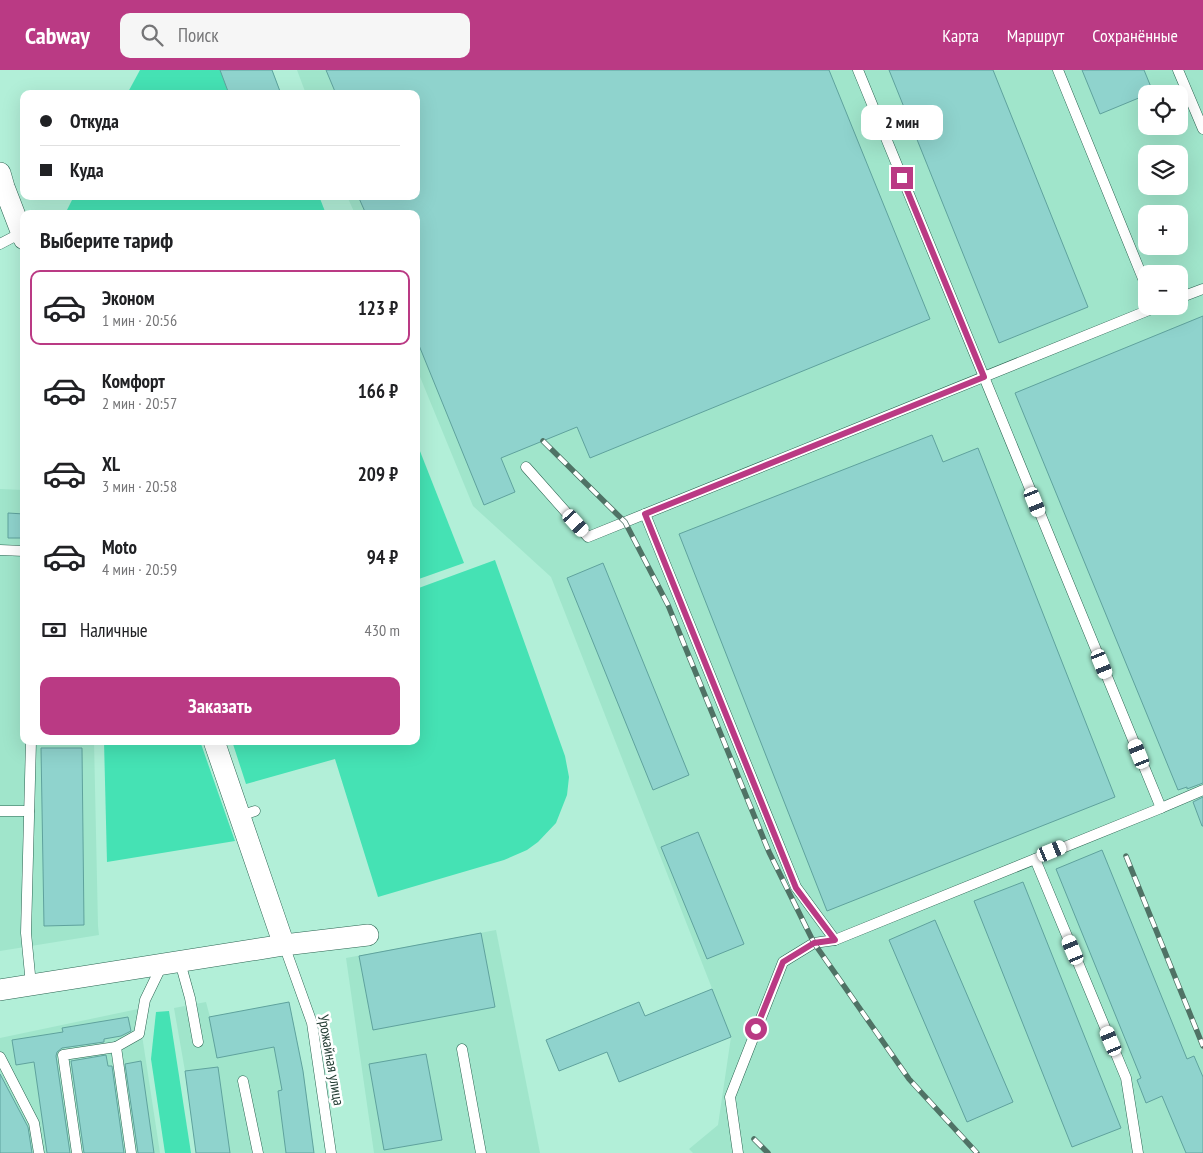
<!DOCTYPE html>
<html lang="ru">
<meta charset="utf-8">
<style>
:root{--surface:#fff;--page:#f6f6f6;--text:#202124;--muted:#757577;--line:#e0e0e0;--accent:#ba3a84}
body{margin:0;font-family:"PT Sans Narrow",sans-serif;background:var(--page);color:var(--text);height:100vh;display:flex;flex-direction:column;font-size:19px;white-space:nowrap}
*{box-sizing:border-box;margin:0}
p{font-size:16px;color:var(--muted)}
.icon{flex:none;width:28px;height:28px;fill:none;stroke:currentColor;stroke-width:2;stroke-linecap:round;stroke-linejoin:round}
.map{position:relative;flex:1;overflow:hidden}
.sheet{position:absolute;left:20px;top:140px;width:400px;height:535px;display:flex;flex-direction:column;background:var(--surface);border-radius:10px;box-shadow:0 5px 20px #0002}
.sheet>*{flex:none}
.banner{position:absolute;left:20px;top:20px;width:400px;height:110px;border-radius:10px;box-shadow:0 5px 20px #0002;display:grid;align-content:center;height:110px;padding:0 20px;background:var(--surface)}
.buttons{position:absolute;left:1138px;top:15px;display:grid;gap:10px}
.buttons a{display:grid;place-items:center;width:50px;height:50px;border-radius:10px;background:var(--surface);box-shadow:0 5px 20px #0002;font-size:25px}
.end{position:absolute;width:22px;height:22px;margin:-11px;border:6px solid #ba3a84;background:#fff;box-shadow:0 0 0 2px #fff}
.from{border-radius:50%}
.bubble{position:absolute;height:35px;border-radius:10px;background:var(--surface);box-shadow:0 5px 20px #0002;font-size:16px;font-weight:700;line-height:35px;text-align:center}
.car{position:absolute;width:15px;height:30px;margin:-15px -8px;border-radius:6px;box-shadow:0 0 4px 1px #0007;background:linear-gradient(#fff 24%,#345 0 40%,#fff 0 76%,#345 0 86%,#fff 0)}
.banner b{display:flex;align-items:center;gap:18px;height:48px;font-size:19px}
.banner b+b{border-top:1px solid var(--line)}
.banner i{width:12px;height:12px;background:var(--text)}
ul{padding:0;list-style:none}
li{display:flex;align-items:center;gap:15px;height:75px;margin:0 10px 8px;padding:0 10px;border:2px solid transparent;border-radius:10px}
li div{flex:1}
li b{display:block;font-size:19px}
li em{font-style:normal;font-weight:700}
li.selected{border-color:var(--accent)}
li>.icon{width:45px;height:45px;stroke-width:1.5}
h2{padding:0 20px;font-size:22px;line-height:60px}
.pay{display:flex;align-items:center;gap:12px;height:55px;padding:0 20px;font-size:19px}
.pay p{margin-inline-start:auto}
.cta{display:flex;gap:10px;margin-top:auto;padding:10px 20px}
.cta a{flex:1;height:58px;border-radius:10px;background:var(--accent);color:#fff;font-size:20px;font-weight:700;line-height:58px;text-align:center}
header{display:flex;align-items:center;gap:30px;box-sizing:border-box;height:70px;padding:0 25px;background:var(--accent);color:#fff}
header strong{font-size:24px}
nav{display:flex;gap:28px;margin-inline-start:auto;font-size:18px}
.search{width:350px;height:45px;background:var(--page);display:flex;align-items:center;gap:12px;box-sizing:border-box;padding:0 18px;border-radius:10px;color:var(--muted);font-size:19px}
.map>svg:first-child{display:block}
</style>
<header>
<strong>Cabway</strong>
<div class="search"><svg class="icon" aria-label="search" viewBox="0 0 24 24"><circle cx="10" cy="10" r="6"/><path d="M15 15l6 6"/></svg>Поиск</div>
<nav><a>Карта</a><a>Маршрут</a><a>Сохранённые</a></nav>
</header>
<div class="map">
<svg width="1203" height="1083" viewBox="0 0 1203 1083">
<rect width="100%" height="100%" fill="#b2efd8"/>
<g fill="#a0e5cb" fill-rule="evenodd">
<path d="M297,0h906v1083h-510l-4,-4 29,-24 13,-88 -180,-460 -78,-71 -57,-139v-153h-61l-8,-18h69v-102h-110zM1146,24h33v32h-33zM1146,84h33v32h-33zM1146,144h33v32h-33zM1146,204h33v32h-33z"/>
<path d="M0,419l24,1v251h70l4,185 1,9 -99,16z"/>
<path d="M496,860l44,223h-166l-28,-195z"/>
<path d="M206,932l4,15 79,-15 15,74 10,77h-118l-11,-82 -11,-63z"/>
<path d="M138,939l22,144h-160v-115z"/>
</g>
<g fill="#45e2b4">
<path d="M140,0h132l9,24h-154z"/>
<path d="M74,126h245l7,18h-261z"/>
<path d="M416,371l48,122 -48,17z"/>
<path d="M495,490l70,196 4,21 -2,18 -11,28 -18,19 -11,8 -23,10 -126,37 -43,-138 -89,25 -14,-43h184v-152z"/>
<path d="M104,671h96l35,100 -128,21z"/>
<path d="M169,941l22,142h-26l-14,-94 5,-47z"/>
</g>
<g fill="#8fd3cd" stroke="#5fa29d">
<path d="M220,0h52l9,24h-52z"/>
<path d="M326,0h503l101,249 -340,139 -13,-31 -76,31 14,34 -31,13 -68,-167v-124h-50l-8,-18h58v-102h-80z"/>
<path d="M889,0h104l95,237 -89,36z"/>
<path d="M1082,0h62l9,22 -7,2v1l-46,19z"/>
<path d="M1203,246v467l-16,6v-2l-9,3 -163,-397z"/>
<path d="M932,365l11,27 35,-14 137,349 -288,114 -148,-377z"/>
<path d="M8,443l16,1v24h-16z"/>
<path d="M603,493l86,212 -36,15 -86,-212z"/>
<path d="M41,678h41l2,177 -40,1z"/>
<path d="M1203,727v29h-1l-9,-24z"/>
<path d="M698,762l46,112 -37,15 -46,-112z"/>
<path d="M1102,780l85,209 7,-3 9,21v76h-17l-24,-57 -16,7 -9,-23 4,-2 -85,-209z"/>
<path d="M1023,812l98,246 -49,19 -98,-246z"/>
<path d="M935,850l78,182 -46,20 -78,-182z"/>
<path d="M481,863l14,74 -122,23 -14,-74z"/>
<path d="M712,919l19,48 -112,45 -12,-30 -48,19 -13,-31 93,-38 6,14z"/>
<path d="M289,932l14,69 11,82h-28l-8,-62 4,-1 -8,-43 -57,11 -8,-41z"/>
<path d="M128,947l3,14 -10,5 -17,3v3l-42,6 -5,4 -1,4 14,97h-23l-13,-91 -18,3 -4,-25 51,-8 -1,-4z"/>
<path d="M426,984l16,86 -58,10 -15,-86z"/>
<path d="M106,985l2,11h4l12,87h-40l-13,-92z"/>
<path d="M141,991l13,92h-16l-13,-89z"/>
<path d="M218,997l12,86h-34l-11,-82z"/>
<path d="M0,1004l28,53 4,26h-32z"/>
</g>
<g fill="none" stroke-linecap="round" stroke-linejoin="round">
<defs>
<g id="service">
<path d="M1058,0l88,216"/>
<path d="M1178,0l25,59"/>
<path d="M0,174l21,-11"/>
<path d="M1179,228l24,-9"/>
<path d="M526,397l62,70 571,-231"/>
<path d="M645,444l151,373 39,53"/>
<path d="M0,480l24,1"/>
<path d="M31,671l-5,192 5,52"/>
<path d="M1161,738l42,-18"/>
<path d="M0,741h29"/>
<path d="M239,746l16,-5"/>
<path d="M1035,789l91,219 12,75"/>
<path d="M284,875l28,78 19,130"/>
<path d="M180,892l10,36 8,44"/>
<path d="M462,979l19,104"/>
<path d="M0,987l34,66 5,30"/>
<path d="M243,1011l15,72"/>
<path d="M77,1083l-14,-98 53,-8"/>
<path d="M131,1083l-15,-106 23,-13 6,-34 17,-35"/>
<path d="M738,1083l-8,-56 53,-135 31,-19 21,-3 326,-132 -303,-738"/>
</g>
<g id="minor">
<path d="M0,103l4,14 20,52"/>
<path d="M214,671l70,204"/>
<path d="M0,920l284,-45 84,-10"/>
</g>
</defs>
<use href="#service" stroke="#2a6451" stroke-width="11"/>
<use href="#minor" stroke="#2a6451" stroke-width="22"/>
<use href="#service" stroke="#fff" stroke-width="10"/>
<use href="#minor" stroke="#fff" stroke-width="21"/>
<defs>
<g id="rail">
<path d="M543,371l82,81 43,83 101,247 45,91 95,136 68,74"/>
<path d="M1126,786l77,190"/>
<path d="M754,1069l14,14"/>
</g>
</defs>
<use href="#rail" stroke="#4f7265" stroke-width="5.5"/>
<use href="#rail" stroke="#fff" stroke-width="4" stroke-dasharray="11" stroke-linecap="butt"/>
</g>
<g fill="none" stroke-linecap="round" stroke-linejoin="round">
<path stroke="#ba3a84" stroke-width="6" d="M756,959l27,-67 31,-19 21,-3 -39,-52 -151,-374 339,-137 -82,-199"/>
</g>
<g text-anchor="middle" stroke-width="5" stroke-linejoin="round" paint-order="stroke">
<g font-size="15" fill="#253e35" stroke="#fff">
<text transform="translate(331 990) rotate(80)" y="5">Урожайная улица</text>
</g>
</g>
</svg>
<div class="buttons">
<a><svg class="icon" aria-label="locate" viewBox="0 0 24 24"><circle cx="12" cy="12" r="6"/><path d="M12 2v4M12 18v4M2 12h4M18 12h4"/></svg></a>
<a><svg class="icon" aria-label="layers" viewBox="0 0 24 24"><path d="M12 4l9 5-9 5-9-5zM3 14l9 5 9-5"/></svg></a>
<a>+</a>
<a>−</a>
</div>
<i class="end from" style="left:756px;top:959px"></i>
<i class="end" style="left:902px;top:108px"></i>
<div class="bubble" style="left:861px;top:35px;width:82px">2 мин</div>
<i class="car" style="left:1035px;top:432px;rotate:158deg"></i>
<i class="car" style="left:576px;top:453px;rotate:138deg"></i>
<i class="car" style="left:1102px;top:594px;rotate:158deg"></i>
<i class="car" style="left:1139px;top:684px;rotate:338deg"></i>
<i class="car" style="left:1052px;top:781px;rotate:68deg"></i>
<i class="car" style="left:1073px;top:880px;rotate:337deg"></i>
<i class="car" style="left:1111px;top:971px;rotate:337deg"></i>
<div class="banner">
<b><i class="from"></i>Откуда</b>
<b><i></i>Куда</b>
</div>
<section class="sheet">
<h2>Выберите тариф</h2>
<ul>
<li class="selected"><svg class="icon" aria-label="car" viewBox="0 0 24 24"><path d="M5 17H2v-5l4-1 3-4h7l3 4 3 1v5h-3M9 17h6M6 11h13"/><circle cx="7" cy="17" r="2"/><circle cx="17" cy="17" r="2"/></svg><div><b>Эконом</b><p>1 мин · 20:56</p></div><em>123 ₽</em></li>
<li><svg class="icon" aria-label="car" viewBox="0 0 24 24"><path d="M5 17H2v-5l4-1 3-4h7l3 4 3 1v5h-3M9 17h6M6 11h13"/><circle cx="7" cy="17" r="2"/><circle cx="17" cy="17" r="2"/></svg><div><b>Комфорт</b><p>2 мин · 20:57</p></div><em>166 ₽</em></li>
<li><svg class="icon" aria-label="car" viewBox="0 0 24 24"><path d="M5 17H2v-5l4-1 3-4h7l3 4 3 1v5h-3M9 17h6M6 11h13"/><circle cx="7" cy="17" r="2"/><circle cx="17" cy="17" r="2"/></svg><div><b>XL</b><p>3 мин · 20:58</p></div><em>209 ₽</em></li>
<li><svg class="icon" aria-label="car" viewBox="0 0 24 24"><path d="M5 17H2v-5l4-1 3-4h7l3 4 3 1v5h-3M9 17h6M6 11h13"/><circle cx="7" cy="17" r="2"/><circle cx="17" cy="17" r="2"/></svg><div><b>Moto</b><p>4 мин · 20:59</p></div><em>94 ₽</em></li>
</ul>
<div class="pay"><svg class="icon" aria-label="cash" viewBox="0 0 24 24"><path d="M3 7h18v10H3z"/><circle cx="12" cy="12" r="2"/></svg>Наличные<p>430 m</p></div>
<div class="cta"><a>Заказать</a></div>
</section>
</div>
